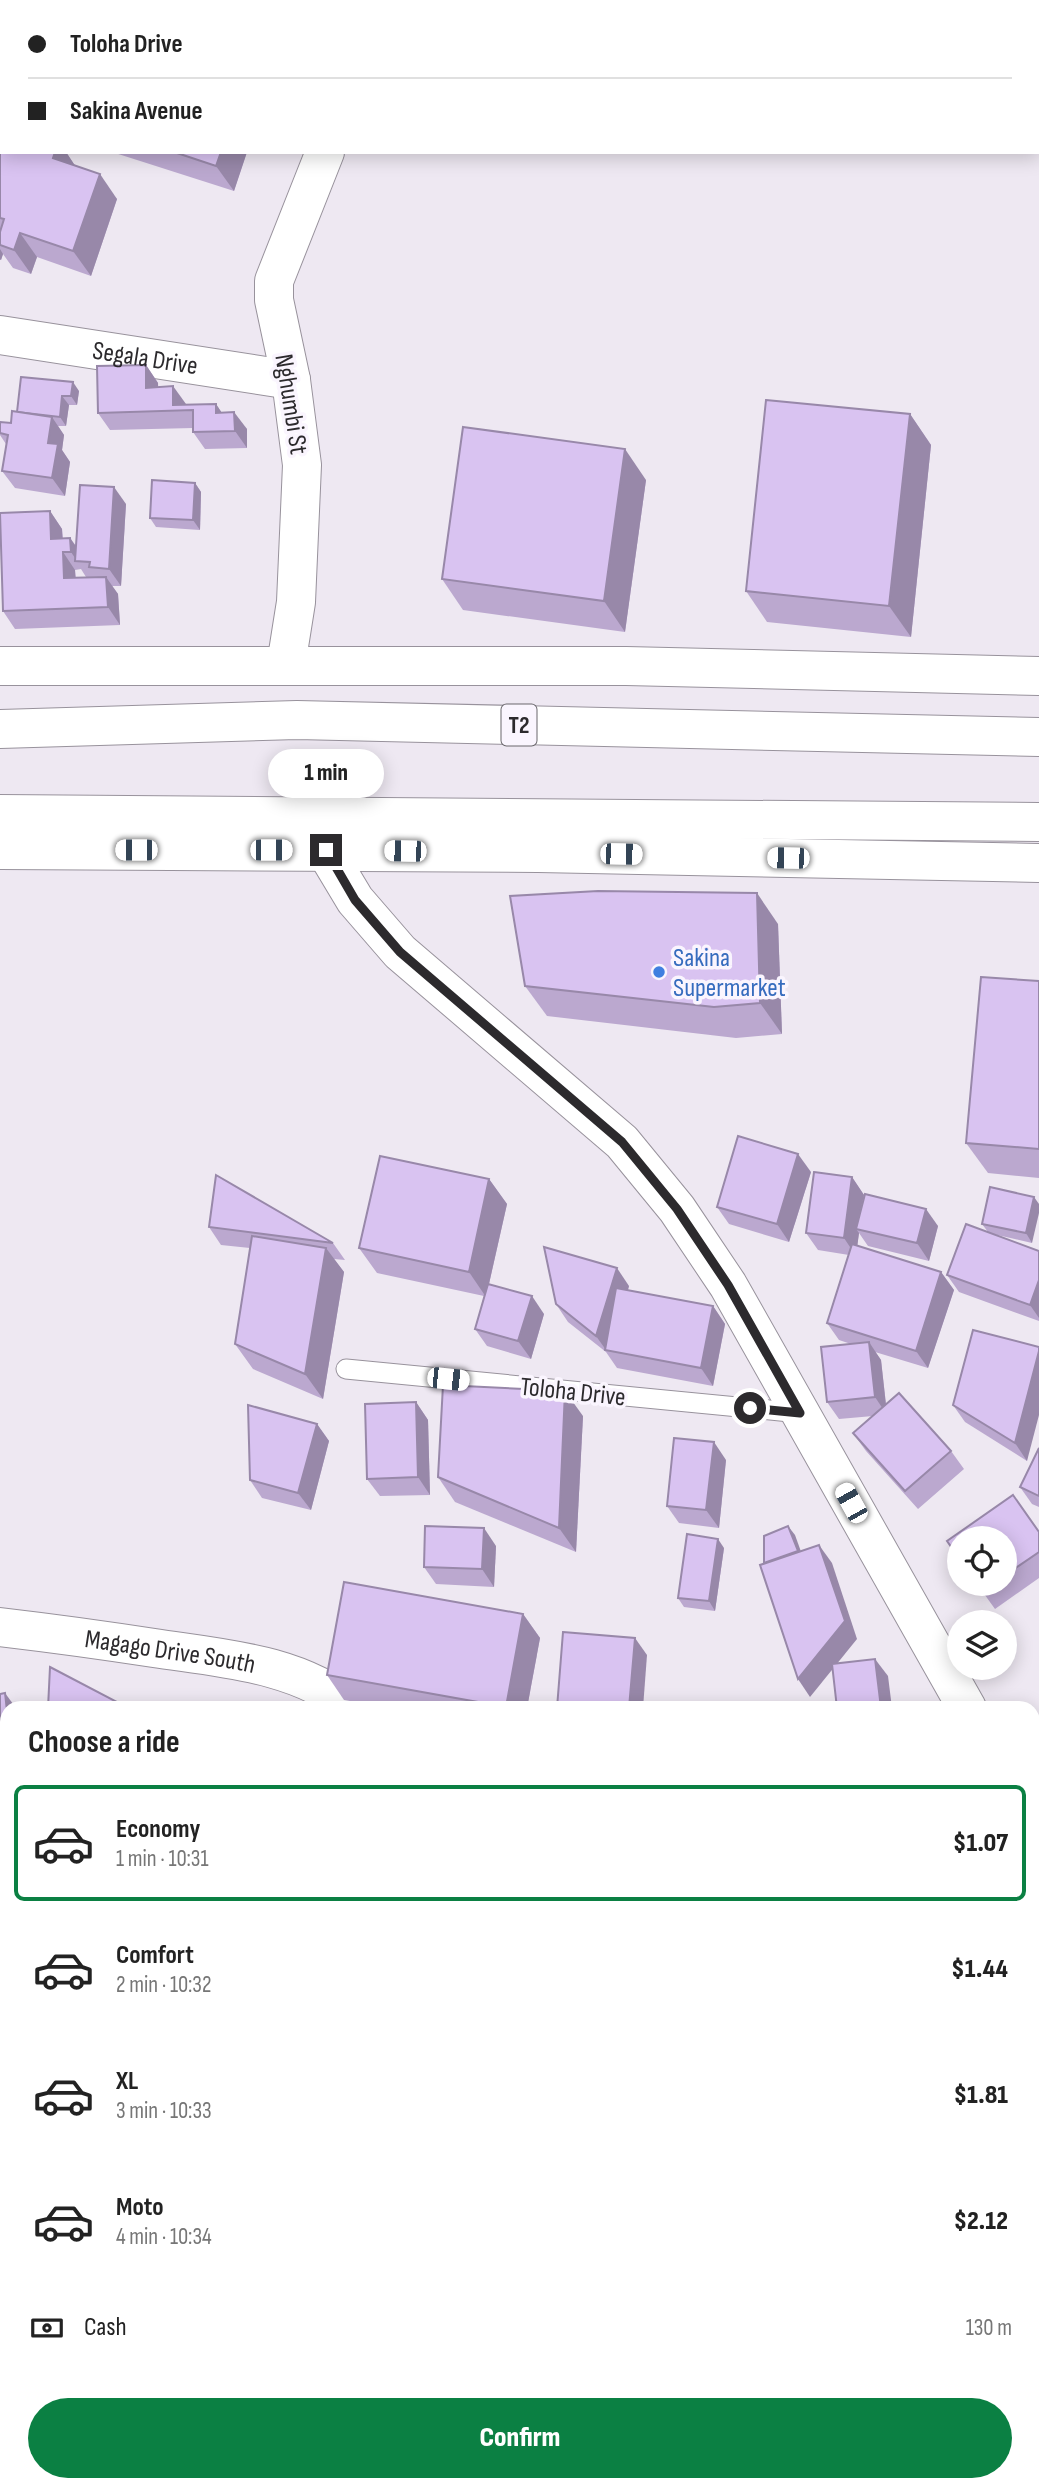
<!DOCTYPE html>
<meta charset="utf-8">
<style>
:root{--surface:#fff;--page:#f6f6f6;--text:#222;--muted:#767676;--line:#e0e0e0;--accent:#0b8043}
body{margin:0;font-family:"Sofia Sans Condensed",sans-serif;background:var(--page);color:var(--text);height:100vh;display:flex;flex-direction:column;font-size:26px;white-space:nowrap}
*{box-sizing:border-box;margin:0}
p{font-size:23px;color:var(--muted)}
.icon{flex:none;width:38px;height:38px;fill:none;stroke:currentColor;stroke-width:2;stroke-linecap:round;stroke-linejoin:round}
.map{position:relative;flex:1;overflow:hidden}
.sheet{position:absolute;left:0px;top:1701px;width:1040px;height:791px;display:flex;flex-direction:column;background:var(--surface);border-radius:21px 21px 0 0;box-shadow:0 4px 18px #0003}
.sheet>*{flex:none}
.hud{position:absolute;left:0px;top:0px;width:1040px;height:154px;box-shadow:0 4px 18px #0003;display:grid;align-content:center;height:154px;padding:0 28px;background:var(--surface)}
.controls{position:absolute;left:947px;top:1526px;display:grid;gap:14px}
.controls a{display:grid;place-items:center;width:70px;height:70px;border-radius:50%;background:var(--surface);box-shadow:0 4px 18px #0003;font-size:35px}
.end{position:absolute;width:32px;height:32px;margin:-16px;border:9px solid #2c2a2d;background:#fff;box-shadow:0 0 0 4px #fff}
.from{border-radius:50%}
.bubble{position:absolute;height:49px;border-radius:24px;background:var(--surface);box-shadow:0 4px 18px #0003;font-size:23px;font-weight:800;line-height:49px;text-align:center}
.car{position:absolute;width:21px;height:42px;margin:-21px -10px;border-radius:9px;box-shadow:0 0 5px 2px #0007;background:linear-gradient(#fff 24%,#345 0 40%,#fff 0 76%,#345 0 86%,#fff 0)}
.hud b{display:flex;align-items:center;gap:24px;height:66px;font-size:26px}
.hud b+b{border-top:2px solid var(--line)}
.hud i{width:18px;height:18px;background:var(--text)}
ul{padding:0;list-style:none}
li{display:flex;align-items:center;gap:21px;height:116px;margin:0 14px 10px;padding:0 14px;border:4px solid transparent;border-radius:10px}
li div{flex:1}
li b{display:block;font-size:26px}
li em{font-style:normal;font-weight:800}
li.active{border-color:var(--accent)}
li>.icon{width:63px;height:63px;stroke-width:1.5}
h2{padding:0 28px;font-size:32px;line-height:84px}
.pay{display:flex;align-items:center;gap:18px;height:77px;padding:0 28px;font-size:26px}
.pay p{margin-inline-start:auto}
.cta{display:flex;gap:14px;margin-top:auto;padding:14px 28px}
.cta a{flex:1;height:80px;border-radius:42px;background:var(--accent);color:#fff;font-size:28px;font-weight:800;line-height:80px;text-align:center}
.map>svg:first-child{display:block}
</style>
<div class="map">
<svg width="1039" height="2492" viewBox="0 0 1039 2492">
<rect width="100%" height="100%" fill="#eee8f2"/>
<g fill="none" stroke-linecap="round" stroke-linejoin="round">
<defs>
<path id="lane" d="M346,1369l454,44"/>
<g id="street">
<path d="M399,2l1,-2"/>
<path id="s1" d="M0,335l291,45"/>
<path d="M286,665l10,-63 6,-137 -11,-85 -17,-80v-19l51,-129"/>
<path d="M0,666h626l413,10"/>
<path d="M0,850l538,3 501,10"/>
<path d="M325,850l30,50 45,52 222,190 55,67 51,76 239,423"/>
<path id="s2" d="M0,1627c51,6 103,13 154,21 65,10 146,15 197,60"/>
<path d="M1032,1843l7,14"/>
<path d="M0,1850l7,2"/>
<path d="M1032,2247l7,1"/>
</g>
<g id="highway">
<path d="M0,729l297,-9 742,17"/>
<path d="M0,814l1039,8"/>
</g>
</defs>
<use href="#lane" stroke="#98929c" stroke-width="21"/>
<use href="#street" stroke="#98929c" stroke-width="40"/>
<use href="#highway" stroke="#98929c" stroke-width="40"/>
<use href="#lane" stroke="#fff" stroke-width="19"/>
<use href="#street" stroke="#fff" stroke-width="38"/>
<use href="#highway" stroke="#fff" stroke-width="38"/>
</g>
<g fill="#bba8cf" fill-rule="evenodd">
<path d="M0,106l2,46h64l9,14 42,33 -26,77 -54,-19 -6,17 -18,-6 -10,-14 -2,6h-1z"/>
<path d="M112,152h135l-13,39z"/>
<path d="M146,365l12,18v4l28,18 30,-1 5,8 26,17v19l-42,1 -12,-17v-4l-83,2 -12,-17z"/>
<path d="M21,377l58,14 -2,14h-8l-3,21h-8l6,9 -2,15 8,12 -5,34 -50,-8 -13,-17 4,-27 -6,-9v-13l11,1 6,-11z"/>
<path d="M910,414l21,31 -20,192 -144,-15 -21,-31z"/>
<path d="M646,480l-21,152 -162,-22 -21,-31z"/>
<path d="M195,483l6,9 -1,38 -44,-3 -6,-9z"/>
<path d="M126,504l-5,82h-9l6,8 2,31 -105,4 -12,-18 47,-100 12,18 1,9h7l6,8zM81,569l5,8 -10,1 -1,-8z"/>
<path d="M778,924l4,110 -46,4 -189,-22 -22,-30z"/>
<path d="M1039,981v197l-51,-5 -22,-30z"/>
<path d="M811,1172l-22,70 -60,-18 -12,-17z"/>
<path d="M852,1177l12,18 74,31 -9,35 -61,-15 -9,-13 -2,13 84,26 13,18 -26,78 -53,-16 6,8 5,44 65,47 13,18 -46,40 -52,-58 -13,-18 20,-17 -34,3 -12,-17 24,-58 -12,-4 -12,-17 22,-68 -31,-5 -12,-17z"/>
<path d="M489,1179l18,25 -18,80 55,30 -13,45 -44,-13 -12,-17 9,-33 -107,-23 -18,-25z"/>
<path d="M1034,1197l-2,46 -39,-9 46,17v70l-80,-29 -12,-17 41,-43 -6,-8z"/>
<path d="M209,1227l124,16 12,17 -11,-1 10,13 -21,127 -70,-30 -18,-25 15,-96 -29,-3z"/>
<path d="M629,1286l-1,4 85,16 12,18 -12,62 -96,-18 -11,-16 -38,-30 -12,-18z"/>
<path d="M1039,1347l-12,114 -62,-39 -12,-17z"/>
<path d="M416,1402l12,18 2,75 -50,1 -13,-17z"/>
<path d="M583,1416l-7,136 -121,-50 -17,-25z"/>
<path d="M317,1424l12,17 -18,69 -49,-12 -12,-18z"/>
<path d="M1039,1448v59l-7,-3 -12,-17z"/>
<path d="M726,1460l-7,68 -40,-5 -12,-17z"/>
<path d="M1039,1532v46l-44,31 -18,-25h27v-46z"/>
<path d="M496,1546l-2,41 -58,-3 -12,-17z"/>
<path d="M724,1548l-9,63 -31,-4 -6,-9z"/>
<path d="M523,1614l17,24 -13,70h-136l-47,-8 -17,-25z"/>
<path d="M0,1694l7,14v74h-7z"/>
<path d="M7,2485h142v7h-149z"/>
</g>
<g fill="#9888a9">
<path d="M2,112v40l-2,7v-42z"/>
<path d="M55,152h11l10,15 -23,-9z"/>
<path d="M221,152h26l-13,39 -18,-25z"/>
<path d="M100,174l17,25 -26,77 -18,-25z"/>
<path d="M20,233l17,24 -6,17 -17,-24z"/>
<path d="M0,249l3,5 -2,6 -1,-1z"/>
<path d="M146,365l12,18 1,22 -13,-17z"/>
<path d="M73,382l6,9 -2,14 -6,-9z"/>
<path d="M173,386l13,18v7l-13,-6z"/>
<path d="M62,396l7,9 -3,21 -6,-9z"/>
<path d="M216,404l12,18 -12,-9z"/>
<path d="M234,412l13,17v19l-12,-17z"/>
<path d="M910,414l21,31 -20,192 -22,-31z"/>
<path d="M52,417l12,18 -2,15 8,12 -5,34 -13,-18 -4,-35z"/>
<path d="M625,449l21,31 -21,152 -21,-31z"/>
<path d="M195,483l6,9 -1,38 -7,-10z"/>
<path d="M114,487l12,17 -5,82 -12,-17z"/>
<path d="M50,511l12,18 1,27 -12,-17z"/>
<path d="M70,538l12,17 -5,6 -6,-9z"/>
<path d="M63,552l12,18 1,26 -12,-18z"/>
<path d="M106,577l12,17 2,31 -12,-18z"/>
<path d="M757,893l21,31 4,110 -22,-31z"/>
<path d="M798,1154l13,18 -22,70 -12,-18z"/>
<path d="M852,1177l12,18 -8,34 3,4 -3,23 -12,-18z"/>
<path d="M489,1179l18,25 -21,93 -17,-25z"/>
<path d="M1034,1197l5,7v9l-7,30 -6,-10z"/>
<path d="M926,1209l12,17 -9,35 -12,-18z"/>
<path d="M326,1248l18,24 -21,127 -18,-25z"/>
<path d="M617,1268l12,18 -20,65 -3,-1 -10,-14z"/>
<path d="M941,1272l13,18 -26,78 -12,-17z"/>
<path d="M1039,1280v38l-9,-13z"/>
<path d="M532,1296l12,18 -13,45 -13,-18z"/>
<path d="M713,1306l12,18 -12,62 -12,-18z"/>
<path d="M869,1342l12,18 6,55 -12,-18z"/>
<path d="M1039,1351v64l-12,46 -12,-18z"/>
<path d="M565,1391l18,25 -7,136 -17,-24z"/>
<path d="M416,1402l12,18 2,75 -12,-18z"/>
<path d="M317,1424l12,17 -18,69 -13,-17z"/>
<path d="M714,1442l12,18 -7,68 -13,-18z"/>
<path d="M788,1526l7,9 9,25 -6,-9z"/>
<path d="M484,1528l12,18 -2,41 -12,-18z"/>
<path d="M718,1539l6,9 -9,63 -6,-10z"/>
<path d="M819,1545l13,18 25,76 -47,58 -12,-18z"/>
<path d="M523,1614l17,24 -13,70h-21v-1z"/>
<path d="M635,1638l12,17 -4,53h-14z"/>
<path d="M875,1659l13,17 4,32h-11z"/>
<path d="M5,1693l11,15h-9z"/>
<path d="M3,1936l4,6v56l-5,26 -2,-4v-68z"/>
<path d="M136,2485h13v7h-14z"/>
</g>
<g fill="#d9c3f1" stroke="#9888a9" stroke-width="2">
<path d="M2,0h28l-1,2h-27v43l-2,-1v-38z"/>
<path d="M2,140v12h53l-2,6 47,16 -27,77 -53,-18 -6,17 -14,-5v-13l4,-13 -4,-1v-73z"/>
<path d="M174,152h47l-5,14z"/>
<path d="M146,365v23l27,-2v19l43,-1v9l18,-1 1,19 -42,1v-22l-95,3 -1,-47z"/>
<path d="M21,377l52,5 -2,14h-9l-2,21 -43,-5z"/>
<path d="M766,400l144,14 -21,192 -143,-15z"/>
<path d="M12,411l40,6 -4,26 10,1 -6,34 -50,-7 6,-36 -8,-2v-11l11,1z"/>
<path d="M463,427l162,22 -21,152 -162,-22z"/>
<path d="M152,480l43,3 -2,37 -43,-2z"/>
<path d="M80,485l34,2 -5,82 -20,-2 1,-5 -15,-1z"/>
<path d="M50,511l1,28 19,-1 1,14h-8l1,26 42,-1 2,30 -105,4 -3,-98z"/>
<path d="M598,891l159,2 3,110 -46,4 -189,-21 -15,-90z"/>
<path d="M981,977l58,4v168l-73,-6z"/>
<path d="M738,1136l60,18 -21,70 -60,-17z"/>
<path d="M380,1156l109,23 -20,93 -110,-24z"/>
<path d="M814,1172l38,5 -8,61 -38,-5z"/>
<path d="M216,1175l117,68 -124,-16z"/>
<path d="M990,1187l44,10 -8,36 -44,-9z"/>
<path d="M865,1194l61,15 -9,34 -61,-14z"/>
<path d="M966,1224l73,27v29l-9,25 -83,-30z"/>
<path d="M252,1236l74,12 -21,126 -70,-30z"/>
<path d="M852,1244l89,28 -25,79 -89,-28z"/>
<path d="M544,1247l73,21 -21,68 -40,-32z"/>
<path d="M488,1284l44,12 -14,45 -43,-12z"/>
<path d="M616,1288l97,18 -12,62 -96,-18z"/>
<path d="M973,1330l66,17v4l-24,92 -62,-38z"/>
<path d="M869,1342l6,55 -48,5 -6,-55z"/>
<path d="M443,1385l122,6 -6,137 -121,-51z"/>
<path d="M899,1393l52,58 -46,40 -52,-58z"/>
<path d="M416,1402l2,75 -51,2 -2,-75z"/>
<path d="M248,1405l69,19 -19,69 -48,-13z"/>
<path d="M674,1438l40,4 -8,68 -39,-4z"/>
<path d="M1039,1448v48l-19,-9z"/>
<path d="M1013,1495l26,37v20l-35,24v-38h-45v20l-12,-17z"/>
<path d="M425,1526l59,2 -2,41 -58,-2z"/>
<path d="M788,1526l10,25 -34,12v-27z"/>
<path d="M687,1534l31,5 -9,62 -31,-3z"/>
<path d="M819,1545l26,76 -47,58 -38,-114z"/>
<path d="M344,1582l179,32 -17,93 -179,-32z"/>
<path d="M977,1584h17l-11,7z"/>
<path d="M563,1632l72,6 -6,70h-72z"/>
<path d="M875,1659l6,49h-44l-5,-44z"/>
<path d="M50,1667l69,36v5h-71z"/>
<path d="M5,1693l2,18v52l-7,1v-70z"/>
<path d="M234,1703l22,5h-23z"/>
<path d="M0,1892h7v19l-7,-9z"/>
<path d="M0,1936h3l-3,16z"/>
<path d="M0,2456h7v25l-7,-1z"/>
<path d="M0,2480l7,1v4l49,1 -1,6h-55z"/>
<path d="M51,2485h85l-1,7h-22l-55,-4 -2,-2z"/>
</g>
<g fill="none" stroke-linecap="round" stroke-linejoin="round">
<path stroke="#2c2a2d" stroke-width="9" d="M326,850l29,50 45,52 222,190 55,67 51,76 72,128 -50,-5"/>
</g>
<circle fill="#3f7fe0" stroke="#faf5fe" stroke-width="2.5" cx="659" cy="972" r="7"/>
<g text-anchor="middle" stroke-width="7" stroke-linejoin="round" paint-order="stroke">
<rect fill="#faf5fe" stroke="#6a676c" stroke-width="2" x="501.5" y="704.5" width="35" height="41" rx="5"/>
<g font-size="24" font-weight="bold" fill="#2c2a2d">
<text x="519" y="733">T2</text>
</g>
<g font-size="26" fill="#2c2a2d" stroke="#faf5fe">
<text dy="9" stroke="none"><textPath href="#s1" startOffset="147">Segala Drive</textPath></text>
<text transform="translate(292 404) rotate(81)" y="9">Nghumbi St</text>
<text transform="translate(573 1391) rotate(6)" y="9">Toloha Drive</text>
<text dy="9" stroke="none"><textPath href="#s2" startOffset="172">Magago Drive South</textPath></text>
</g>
<g font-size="26" fill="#366cbe" stroke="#faf5fe" text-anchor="start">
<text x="673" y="966">Sakina<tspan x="673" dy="30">Supermarket</tspan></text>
</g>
</g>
</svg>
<div class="controls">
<a><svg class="icon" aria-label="locate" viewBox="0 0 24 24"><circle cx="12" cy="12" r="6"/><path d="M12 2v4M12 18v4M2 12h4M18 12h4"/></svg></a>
<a><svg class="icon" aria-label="layers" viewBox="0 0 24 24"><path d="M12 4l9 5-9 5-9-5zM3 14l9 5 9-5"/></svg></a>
</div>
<i class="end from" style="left:750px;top:1408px"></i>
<i class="end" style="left:326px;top:850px"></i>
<div class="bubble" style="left:268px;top:749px;width:116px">1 min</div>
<i class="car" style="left:136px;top:850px;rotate:270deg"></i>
<i class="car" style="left:271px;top:850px;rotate:90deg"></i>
<i class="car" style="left:405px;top:851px;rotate:271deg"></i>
<i class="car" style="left:621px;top:854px;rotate:91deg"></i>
<i class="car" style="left:788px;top:858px;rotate:271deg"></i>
<i class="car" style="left:448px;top:1379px;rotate:96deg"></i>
<i class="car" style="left:851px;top:1503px;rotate:331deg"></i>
<div class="hud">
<b><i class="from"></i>Toloha Drive</b>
<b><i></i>Sakina Avenue</b>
</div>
<section class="sheet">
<h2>Choose a ride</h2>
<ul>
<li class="active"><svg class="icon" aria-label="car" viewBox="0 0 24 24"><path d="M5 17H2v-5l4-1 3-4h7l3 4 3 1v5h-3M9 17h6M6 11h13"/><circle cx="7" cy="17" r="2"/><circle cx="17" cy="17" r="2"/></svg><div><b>Economy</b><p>1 min · 10:31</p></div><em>$1.07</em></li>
<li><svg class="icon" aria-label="car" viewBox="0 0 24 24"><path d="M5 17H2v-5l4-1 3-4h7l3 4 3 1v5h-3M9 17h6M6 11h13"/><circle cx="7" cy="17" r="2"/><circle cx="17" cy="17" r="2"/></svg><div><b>Comfort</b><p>2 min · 10:32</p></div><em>$1.44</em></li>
<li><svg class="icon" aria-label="car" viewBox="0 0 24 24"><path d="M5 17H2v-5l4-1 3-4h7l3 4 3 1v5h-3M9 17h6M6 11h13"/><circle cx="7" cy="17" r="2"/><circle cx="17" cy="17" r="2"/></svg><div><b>XL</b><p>3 min · 10:33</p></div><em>$1.81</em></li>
<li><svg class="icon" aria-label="car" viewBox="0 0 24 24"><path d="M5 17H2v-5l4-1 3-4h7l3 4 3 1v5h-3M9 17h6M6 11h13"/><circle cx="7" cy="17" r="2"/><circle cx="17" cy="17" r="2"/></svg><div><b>Moto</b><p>4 min · 10:34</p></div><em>$2.12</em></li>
</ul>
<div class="pay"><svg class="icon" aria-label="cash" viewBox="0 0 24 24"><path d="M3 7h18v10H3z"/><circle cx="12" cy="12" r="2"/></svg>Cash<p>130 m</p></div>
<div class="cta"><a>Confirm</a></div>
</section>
</div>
